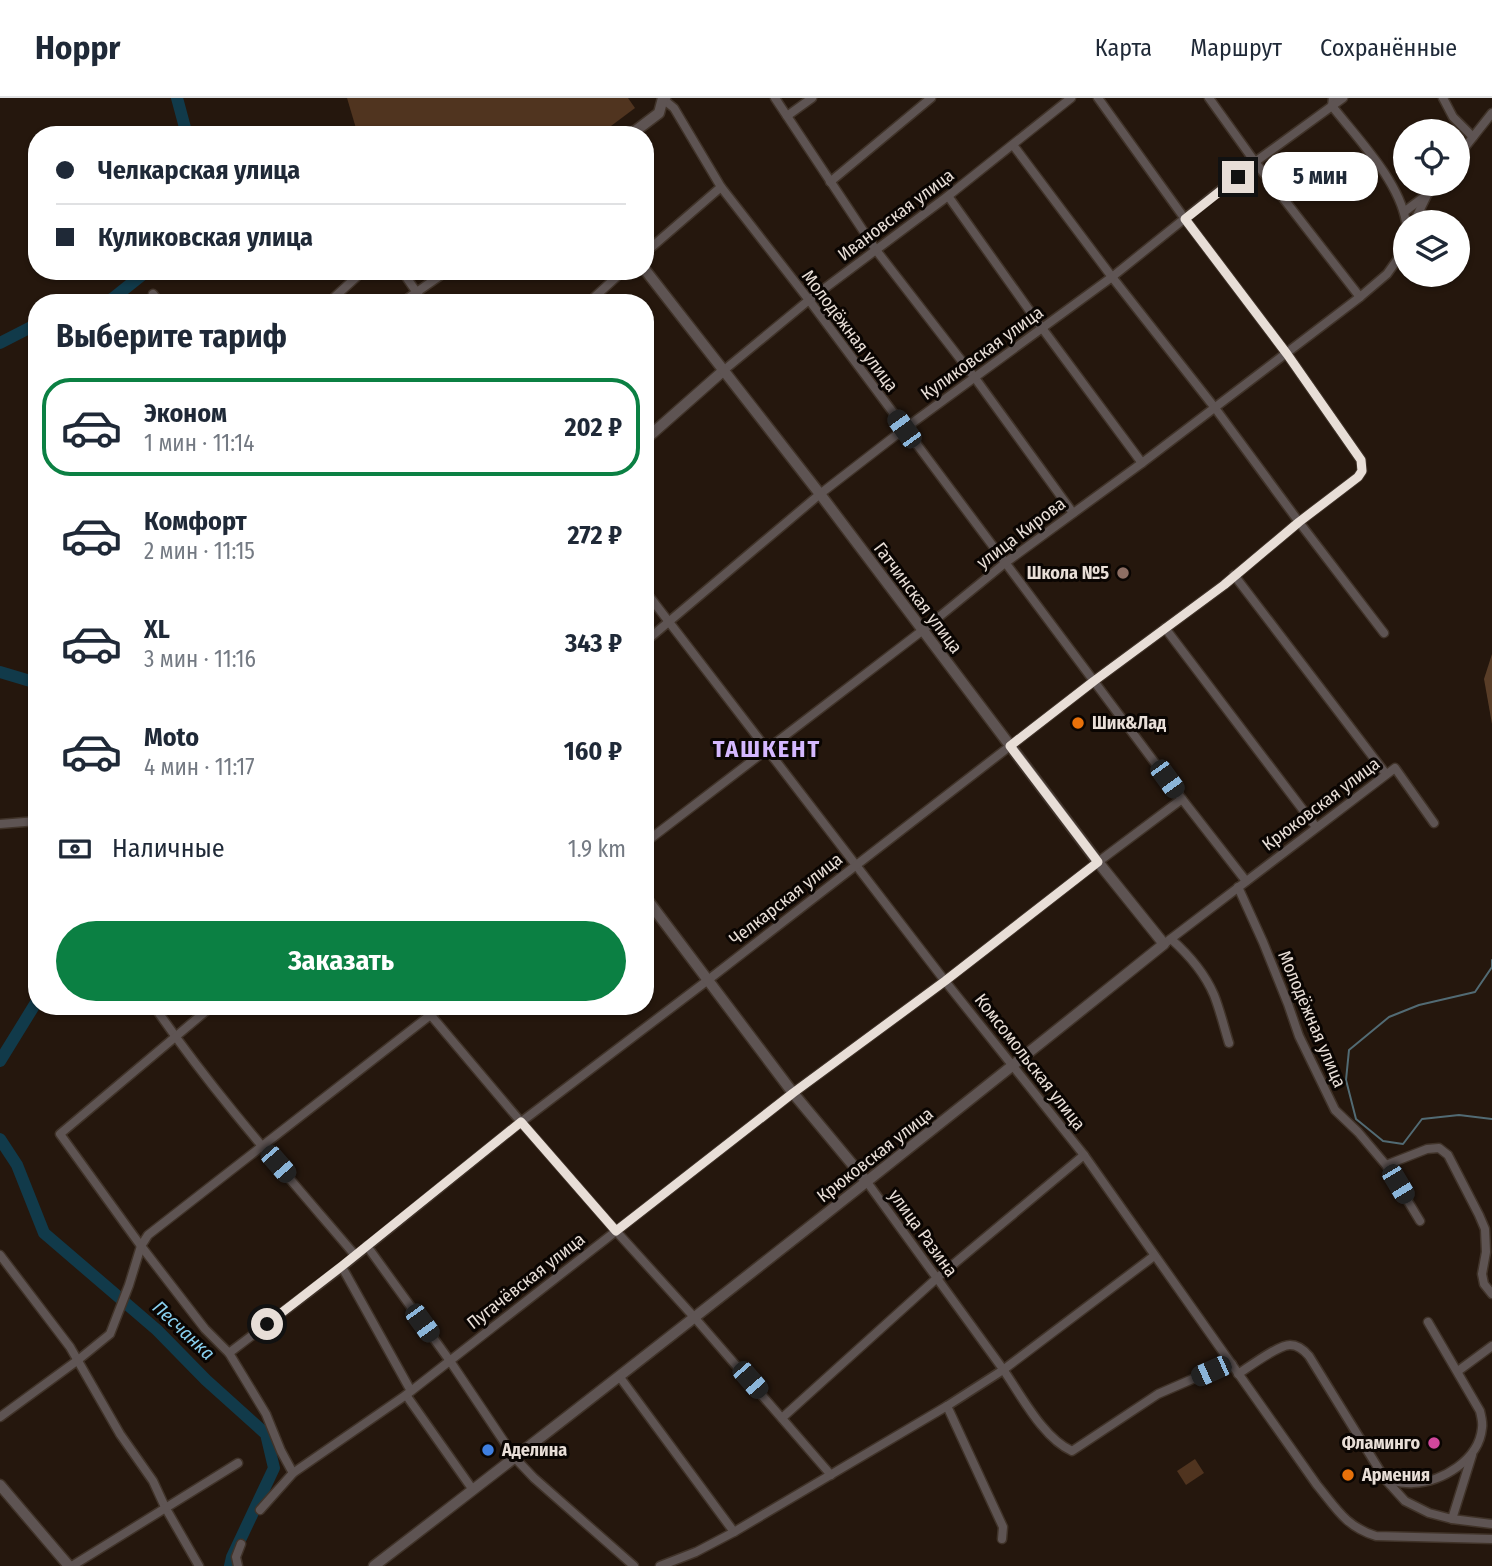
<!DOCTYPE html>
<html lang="ru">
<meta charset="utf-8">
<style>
:root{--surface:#fff;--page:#f6f6f7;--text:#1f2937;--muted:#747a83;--line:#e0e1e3;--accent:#0b8043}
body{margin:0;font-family:"Fira Sans Condensed",sans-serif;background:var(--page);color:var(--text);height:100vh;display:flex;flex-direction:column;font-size:26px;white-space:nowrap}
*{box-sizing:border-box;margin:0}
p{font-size:23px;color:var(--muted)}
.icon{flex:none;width:38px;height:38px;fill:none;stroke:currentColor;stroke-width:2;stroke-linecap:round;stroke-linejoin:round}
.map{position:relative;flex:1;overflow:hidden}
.side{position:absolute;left:28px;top:196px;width:626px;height:721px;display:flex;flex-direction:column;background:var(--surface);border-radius:28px;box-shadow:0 2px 5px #0004}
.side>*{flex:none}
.top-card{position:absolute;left:28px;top:28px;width:626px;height:154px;border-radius:28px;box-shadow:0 2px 5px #0004;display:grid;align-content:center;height:154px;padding:0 28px;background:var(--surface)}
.tools{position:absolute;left:1393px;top:21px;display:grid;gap:14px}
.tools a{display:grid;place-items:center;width:77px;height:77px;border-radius:50%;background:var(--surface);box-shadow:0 2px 5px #0004;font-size:35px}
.end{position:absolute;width:32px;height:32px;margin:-16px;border:9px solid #e8ded7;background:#111;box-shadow:0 0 0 4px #111}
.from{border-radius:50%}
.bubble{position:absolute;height:49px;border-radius:24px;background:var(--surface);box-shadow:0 2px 5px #0004;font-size:23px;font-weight:700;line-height:49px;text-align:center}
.car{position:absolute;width:21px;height:42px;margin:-21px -10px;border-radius:9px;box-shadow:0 0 5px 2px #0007;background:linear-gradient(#222 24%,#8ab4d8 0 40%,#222 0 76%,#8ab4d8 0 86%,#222 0)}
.top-card b{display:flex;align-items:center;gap:24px;height:66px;font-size:26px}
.top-card b+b{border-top:2px solid var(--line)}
.top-card i{width:18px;height:18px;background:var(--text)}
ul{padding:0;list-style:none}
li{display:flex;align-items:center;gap:21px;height:98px;margin:0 14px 10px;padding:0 14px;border:4px solid transparent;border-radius:28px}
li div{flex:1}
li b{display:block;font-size:26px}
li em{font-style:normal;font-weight:700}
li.selected{border-color:var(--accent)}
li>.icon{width:63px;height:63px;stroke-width:1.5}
h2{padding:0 28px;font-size:32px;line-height:84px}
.pay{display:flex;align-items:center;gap:18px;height:77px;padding:0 28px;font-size:26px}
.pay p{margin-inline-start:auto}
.button{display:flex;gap:14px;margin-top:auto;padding:14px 28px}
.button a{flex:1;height:80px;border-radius:42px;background:var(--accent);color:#fff;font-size:28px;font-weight:700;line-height:80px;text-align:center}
header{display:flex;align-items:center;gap:42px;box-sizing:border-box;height:98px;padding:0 35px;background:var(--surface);border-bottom:2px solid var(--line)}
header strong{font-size:33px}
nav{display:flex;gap:38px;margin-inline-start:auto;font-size:24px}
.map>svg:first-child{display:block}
</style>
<header>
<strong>Hoppr</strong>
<nav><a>Карта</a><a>Маршрут</a><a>Сохранённые</a></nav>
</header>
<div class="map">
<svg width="1492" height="1468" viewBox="0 0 1492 1468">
<rect width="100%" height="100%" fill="#25170d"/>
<g fill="#50341f">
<path d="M347,0h281l7,10 -36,27h-241z"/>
<path d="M1195,1361l9,14 -18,12 -9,-14z"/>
</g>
<path fill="#593d27" d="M1492,556v70l-8,-45z"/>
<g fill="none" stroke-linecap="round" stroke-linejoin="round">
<path stroke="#526b74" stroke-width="2" d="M1492,862v7l-17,25 -56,13 -30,12 -40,33 -3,30 10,39 27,22 20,3 19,-25 37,-4 33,4"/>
<g stroke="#113a4a" stroke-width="12">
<path d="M177,0l10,37"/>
<path d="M101,205l11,-4 35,-28"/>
<path d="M0,245l37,-19"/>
<path d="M0,574l37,11"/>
<path d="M0,963l37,-60"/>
<path d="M0,1041l17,26 27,68 113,97 49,50 60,54 8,34 -42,89 -2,9"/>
</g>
<defs>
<g id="minor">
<path d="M666,0l-2,2 10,8 47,79 88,113 373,499 64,82"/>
<path d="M775,0l101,152 99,128 98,135"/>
<path d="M1209,0l46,64 105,135"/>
<path d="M1333,0l-1,8c26,33 67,75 74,116"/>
<path d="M1443,0l10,19 20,20"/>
<path d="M787,18l25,-18"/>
<path d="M1013,47l99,132 103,131 84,114 85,111"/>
<path d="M1458,58l34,-43"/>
<path d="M830,84l101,-84"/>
<path d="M948,98l94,132 100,135"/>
<path d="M1404,114l20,-15"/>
<path d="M1414,124l13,-27 9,-11"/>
<path d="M646,154l75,-65"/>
<path d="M402,173l22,32"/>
<path d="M153,196l7,9"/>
<path d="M328,205l35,-32"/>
<path d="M401,205l46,-32"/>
<path d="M588,205l35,-32"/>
<path d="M723,273l86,-71 139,-104 123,-98"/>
<path d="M1234,477l152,199"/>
<path d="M646,494l299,389 139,174 233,330c19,23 29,42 59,51l116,3"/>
<path d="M1165,530l151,199"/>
<path d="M646,543l174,-147 84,-65 208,-152 143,-115 88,-64"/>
<path d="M0,726l37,-3"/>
<path d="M646,744l277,-212 82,-67 137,-100 218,-166 27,-23 10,-14 8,-19"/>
<path d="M1238,789l25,55 25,62 11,32 36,74 23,22 28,33 34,56"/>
<path d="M1171,841c17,15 34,35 43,56 6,15 10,32 15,48"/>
<path d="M1164,846l231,-176 39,55"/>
<path d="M154,908c60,88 132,168 201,249"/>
<path d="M212,908l-152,128 81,112 64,83 24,24 37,61 15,37 12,22"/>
<path d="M423,908l98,116 95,109 78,86 137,158"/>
<path d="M1386,1067l41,-16 12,-1 9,7 31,60 6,14 1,23 -4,22 2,10 8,10"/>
<path d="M867,1084c44,61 89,122 133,183 19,26 42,73 72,86l86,-57 53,-23 21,-7"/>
<path d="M367,1148l83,115 65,97 19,20 100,88"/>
<path d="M0,1157l70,92 50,87 33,47 12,26 34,59"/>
<path d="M342,1169l69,124"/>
<path d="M229,1255l113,-86 179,-145 187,-142 386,-299 130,-96 75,-63 59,-45 4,-6 -1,-11 -74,-106 -102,-135 -87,-121"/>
<path d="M1458,1273l34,-25"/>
<path d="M1238,1276c11,-7 40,-29 52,-29 8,0 14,5 19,11l76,123 20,22 24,12 23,6 40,5"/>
<path d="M619,1278l115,156"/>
<path d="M406,1297l67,95"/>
<path d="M947,1308l56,121 -1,12"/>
<path d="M0,1319l78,-57 32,-26 19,-49 12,-39 7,-11 294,-229"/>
<path d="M782,1320l155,-140 147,-123"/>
<path d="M1385,1381c9,2 19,5 28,4 29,-1 66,-23 69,-55 1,-6 -1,-12 -2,-17l-52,-89"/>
<path d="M260,1412l33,-37 113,-78 387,-302 152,-112 153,-119 84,-63"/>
<path d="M1452,1421l20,-64"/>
<path d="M72,1468l166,-103"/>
<path d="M238,1468l-2,-9 5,-13"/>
<path d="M660,1468l36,-14 38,-20 213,-126 56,-36 151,-114"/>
</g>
<g id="tertiary">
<path d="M630,37l29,-22 4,-15"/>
<path d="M646,341l77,-68"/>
<path d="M646,800l147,195 74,89"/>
<path d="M0,1387l69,81"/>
<path d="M374,1468c266,-204 529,-412 790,-622l-66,-82 -278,-368 -174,-223"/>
</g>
</defs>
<use href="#minor" stroke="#403329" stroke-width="11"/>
<use href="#tertiary" stroke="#403329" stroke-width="13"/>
<use href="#minor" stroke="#5e5453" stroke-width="8"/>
<use href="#tertiary" stroke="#5e5453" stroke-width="10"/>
</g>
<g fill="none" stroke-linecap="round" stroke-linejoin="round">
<path stroke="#e8ded7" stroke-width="9" d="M267,1226l75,-58 179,-144 95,109 177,-138 152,-112 153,-119 -88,-116 84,-65 130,-96 75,-63 59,-45 4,-6 -1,-11 -74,-106 -102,-135 53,-42"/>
</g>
<circle fill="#8d6e63" stroke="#0a0502" stroke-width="2.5" cx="1123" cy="475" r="7"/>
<g fill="#e8710a" stroke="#0a0502" stroke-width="2.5">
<circle cx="1078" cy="625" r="7"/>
<circle cx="1348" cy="1377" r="7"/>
</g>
<circle fill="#d1479c" stroke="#0a0502" stroke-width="2.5" cx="1434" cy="1345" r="7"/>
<circle fill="#3f7fe0" stroke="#0a0502" stroke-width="2.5" cx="488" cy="1352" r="7"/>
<g text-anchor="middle" stroke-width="6" stroke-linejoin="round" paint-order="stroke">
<g font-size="18" fill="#e8ded7" stroke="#0a0502">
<text transform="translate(896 117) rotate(-37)" y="6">Ивановская улица</text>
<text transform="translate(850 233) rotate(53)" y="6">Молодёжная улица</text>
<text transform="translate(982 255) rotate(-36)" y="6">Куликовская улица</text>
<text transform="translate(1021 435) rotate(-37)" y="6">улица Кирова</text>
<text transform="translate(918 500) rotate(53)" y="6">Гатчинская улица</text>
<text transform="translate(1321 706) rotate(-37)" y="6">Крюковская улица</text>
<text transform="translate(786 801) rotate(-38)" y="6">Челкарская улица</text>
<text transform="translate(1312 921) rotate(67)" y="6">Молодёжная улица</text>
<text transform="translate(1030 964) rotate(52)" y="6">Комсомольская улица</text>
<text transform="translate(875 1057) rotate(-38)" y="6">Крюковская улица</text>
<text transform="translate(923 1135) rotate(54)" y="6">улица Разина</text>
<text transform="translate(526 1183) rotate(-38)" y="6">Пугачёвская улица</text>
</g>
<g font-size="18" font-weight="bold" fill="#e8ded7" stroke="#0a0502" text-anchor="start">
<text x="1109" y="481" text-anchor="end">Школа №5</text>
<text x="1092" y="631">Шик&amp;Лад</text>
<text x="1420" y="1351" text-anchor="end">Фламинго</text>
<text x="502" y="1358">Аделина</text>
<text x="1362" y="1383">Армения</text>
</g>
<g font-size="19" font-style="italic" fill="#89d0ef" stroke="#0a0502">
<text transform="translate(184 1232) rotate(43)" y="7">Песчанка</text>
</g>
<g font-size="24" font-weight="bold" letter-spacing="2" fill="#d4b8fe" stroke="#0a0502">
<text x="767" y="659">ТАШКЕНТ</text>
</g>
</g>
</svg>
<div class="tools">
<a><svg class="icon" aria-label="locate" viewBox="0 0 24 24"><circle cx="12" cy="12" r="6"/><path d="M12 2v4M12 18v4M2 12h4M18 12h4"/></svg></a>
<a><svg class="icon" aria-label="layers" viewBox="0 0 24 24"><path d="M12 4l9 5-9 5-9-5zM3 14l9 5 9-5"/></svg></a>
</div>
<i class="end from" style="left:267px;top:1226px"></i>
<i class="end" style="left:1238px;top:79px"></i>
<div class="bubble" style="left:1262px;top:54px;width:116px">5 мин</div>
<i class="car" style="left:904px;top:331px;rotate:324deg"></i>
<i class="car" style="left:1167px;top:681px;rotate:144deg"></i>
<i class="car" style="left:278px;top:1066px;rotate:139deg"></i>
<i class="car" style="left:1398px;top:1086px;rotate:149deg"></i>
<i class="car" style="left:422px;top:1225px;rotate:144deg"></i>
<i class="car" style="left:1211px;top:1273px;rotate:246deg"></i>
<i class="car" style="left:750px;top:1282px;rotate:139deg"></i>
<div class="top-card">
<b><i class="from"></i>Челкарская улица</b>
<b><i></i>Куликовская улица</b>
</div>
<section class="side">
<h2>Выберите тариф</h2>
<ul>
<li class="selected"><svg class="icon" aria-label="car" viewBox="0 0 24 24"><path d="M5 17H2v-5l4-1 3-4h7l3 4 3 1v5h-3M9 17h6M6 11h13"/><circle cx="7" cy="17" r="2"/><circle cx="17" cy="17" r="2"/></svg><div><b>Эконом</b><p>1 мин · 11:14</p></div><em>202 ₽</em></li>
<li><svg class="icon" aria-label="car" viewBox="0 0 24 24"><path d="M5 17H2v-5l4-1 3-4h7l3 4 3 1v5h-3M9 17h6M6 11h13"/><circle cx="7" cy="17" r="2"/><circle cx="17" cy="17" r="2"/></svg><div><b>Комфорт</b><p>2 мин · 11:15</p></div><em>272 ₽</em></li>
<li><svg class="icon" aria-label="car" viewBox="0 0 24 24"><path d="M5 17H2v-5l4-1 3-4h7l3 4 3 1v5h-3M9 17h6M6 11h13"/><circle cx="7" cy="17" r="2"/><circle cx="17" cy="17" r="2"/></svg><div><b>XL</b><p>3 мин · 11:16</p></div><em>343 ₽</em></li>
<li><svg class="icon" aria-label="car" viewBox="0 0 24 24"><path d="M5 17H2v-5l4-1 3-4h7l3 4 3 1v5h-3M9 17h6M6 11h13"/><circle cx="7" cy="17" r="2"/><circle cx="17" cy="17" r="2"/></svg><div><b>Moto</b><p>4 мин · 11:17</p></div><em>160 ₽</em></li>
</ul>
<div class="pay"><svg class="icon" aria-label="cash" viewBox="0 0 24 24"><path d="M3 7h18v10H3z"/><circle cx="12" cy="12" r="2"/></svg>Наличные<p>1.9 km</p></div>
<div class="button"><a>Заказать</a></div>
</section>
</div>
